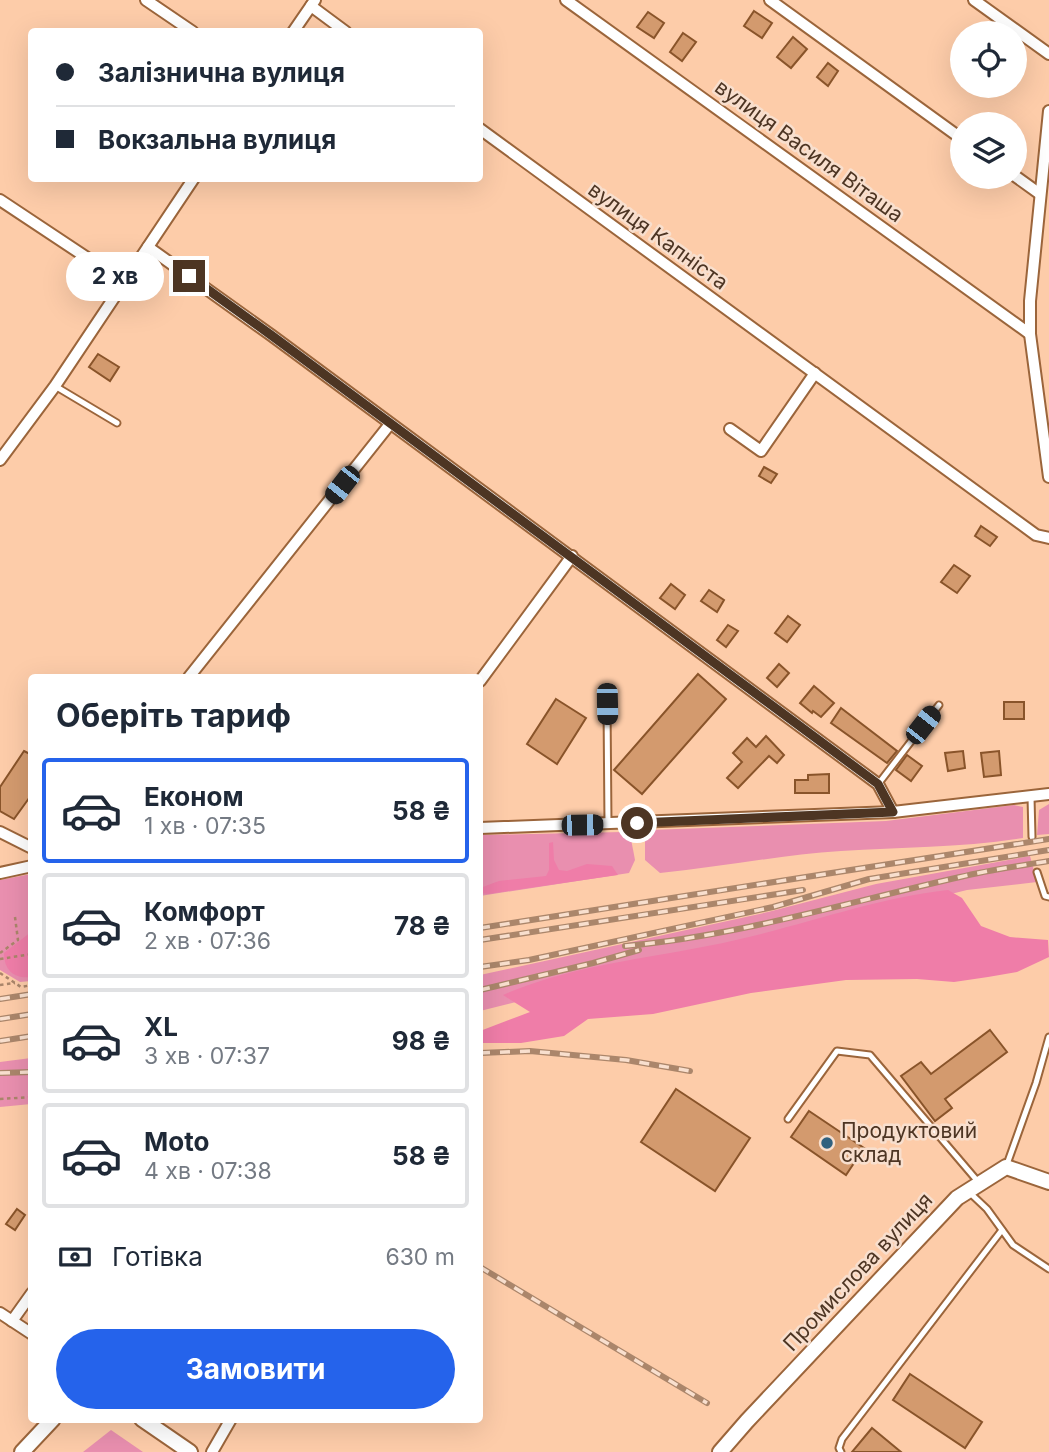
<!DOCTYPE html>
<html lang="uk">
<meta charset="utf-8">
<style>
:root{--surface:#fff;--page:#f2f2f3;--text:#1f2937;--muted:#747a83;--line:#e0e1e3;--accent:#2563eb}
body{margin:0;font-family:Inter,sans-serif;background:var(--page);color:var(--text);height:100vh;display:flex;flex-direction:column;font-size:26px;white-space:nowrap}
*{box-sizing:border-box;margin:0}
p{font-size:23px;color:var(--muted)}
.icon{flex:none;width:38px;height:38px;fill:none;stroke:currentColor;stroke-width:2;stroke-linecap:round;stroke-linejoin:round}
.map{position:relative;flex:1;overflow:hidden}
.details{position:absolute;left:28px;top:674px;width:455px;height:749px;display:flex;flex-direction:column;background:var(--surface);border-radius:7px;box-shadow:0 7px 28px #0002}
.details>*{flex:none}
.guide{position:absolute;left:28px;top:28px;width:455px;height:154px;border-radius:7px;box-shadow:0 7px 28px #0002;display:grid;align-content:center;height:154px;padding:0 28px;background:var(--surface)}
.controls{position:absolute;left:950px;top:21px;display:grid;gap:14px}
.controls a{display:grid;place-items:center;width:77px;height:77px;border-radius:50%;background:var(--surface);box-shadow:0 7px 28px #0002;font-size:35px}
.end{position:absolute;width:32px;height:32px;margin:-16px;border:9px solid #4d3523;background:#fff;box-shadow:0 0 0 4px #fff}
.from{border-radius:50%}
.bubble{position:absolute;height:49px;border-radius:24px;background:var(--surface);box-shadow:0 7px 28px #0002;font-size:23px;font-weight:700;line-height:49px;text-align:center}
.car{position:absolute;width:21px;height:42px;margin:-21px -10px;border-radius:9px;box-shadow:0 0 5px 2px #0007;background:linear-gradient(#222 24%,#8ab4d8 0 40%,#222 0 76%,#8ab4d8 0 86%,#222 0)}
.guide b{display:flex;align-items:center;gap:24px;height:66px;font-size:26px}
.guide b+b{border-top:2px solid var(--line)}
.guide i{width:18px;height:18px;background:var(--text)}
ul{padding:0;list-style:none}
li{display:flex;align-items:center;gap:21px;height:105px;margin:0 14px 10px;padding:0 14px;border:4px solid var(--line);border-radius:7px}
li div{flex:1}
li b{display:block;font-size:26px}
li em{font-style:normal;font-weight:700}
li.active{border-color:var(--accent)}
li>.icon{width:63px;height:63px;stroke-width:1.5}
h2{padding:0 28px;font-size:32px;line-height:84px}
.pay{display:flex;align-items:center;gap:18px;height:77px;padding:0 28px;font-size:26px}
.pay p{margin-inline-start:auto}
.action{display:flex;gap:14px;margin-top:auto;padding:14px 28px}
.action a{flex:1;height:80px;border-radius:42px;background:var(--accent);color:#fff;font-size:28px;font-weight:700;line-height:80px;text-align:center}
.map>svg:first-child{display:block}
</style>
<div class="map">
<svg width="1049" height="1452" viewBox="0 0 1049 1452">
<rect width="100%" height="100%" fill="#fdcca9"/>
<g fill="#e98faf">
<path d="M1049,804v30l-12,1 2,-25z"/>
<path d="M1014,805l9,2v31c-60,10 -121,9 -182,13 -61,4 -120,16 -181,22l-15,-13v-28l5,-2 236,-9z"/>
<path d="M623,832l8,7 4,21 -6,13 -149,23v-61z"/>
<path d="M1030,856l7,26 -70,8 -487,121v-36l288,-63 108,-28z"/>
<path d="M31,874v107l-11,1 -20,-12v-90z"/>
<path d="M31,1058v46l-31,3v-45z"/>
<path d="M111,1430l32,22h1h-61z"/>
</g>
<g fill="#ef7da8">
<path d="M553,842l1,18 5,10 8,1 20,-7 25,2 6,9 -130,19 -8,-1v-5l19,-7 47,-5 3,-6v-27z"/>
<path d="M948,890l14,8 19,28 29,11 38,3 1,17 -32,15 -29,5 -34,5 -37,-3 -71,1 -95,13 -98,21 -65,5 -24,17 -43,7h-41v-12l50,-19 -27,-17c73,-32 156,-37 233,-55 71,-16 140,-42 212,-50z"/>
<path d="M31,932v45c-16,2 -27,-6 -27,-24z"/>
</g>
<g fill="#d39a6e" stroke="#89542a" stroke-width="2">
<path d="M754,11l18,12 -10,15 -18,-12z"/>
<path d="M648,12l16,11 -10,15 -17,-11z"/>
<path d="M683,33l13,9 -14,19 -12,-9z"/>
<path d="M793,37l14,12 -16,19 -14,-11z"/>
<path d="M828,63l10,8 -10,15 -11,-9z"/>
<path d="M98,354l21,13 -9,14 -21,-14z"/>
<path d="M764,467l13,7 -6,9 -12,-7z"/>
<path d="M981,526l16,11 -7,9 -15,-10z"/>
<path d="M954,565l16,11 -13,17 -16,-11z"/>
<path d="M671,584l14,11 -10,14 -15,-11z"/>
<path d="M709,590l15,10 -7,12 -16,-11z"/>
<path d="M788,616l12,9 -13,17 -12,-9z"/>
<path d="M728,625l10,6 -12,16 -9,-7z"/>
<path d="M779,664l10,9 -12,14 -10,-9z"/>
<path d="M698,674l28,25 -84,95 -28,-24z"/>
<path d="M814,686l20,17 -13,14 -8,-6 -1,2 -12,-10z"/>
<path d="M556,699l30,19 -29,46 -30,-20z"/>
<rect x="1004" y="702" width="20" height="17"/>
<path d="M841,708l56,43 -10,12 -56,-40z"/>
<path d="M766,736l18,19 -7,8 -8,-7 -31,32 -11,-10 15,-16 -9,-9 14,-15 9,9z"/>
<path d="M24,751l8,4v39l-18,25 -14,-8v-24z"/>
<path d="M963,751l2,17 -17,3 -3,-18z"/>
<path d="M999,751l2,24 -17,2 -3,-24z"/>
<path d="M907,755l15,11 -11,15 -15,-11z"/>
<path d="M829,774v19h-34v-13h13v-5z"/>
<path d="M990,1030l17,22 -62,47 7,9 -17,13 -34,-45 20,-14 10,12z"/>
<path d="M676,1089l74,49 -35,53 -74,-49z"/>
<path d="M809,1111l55,37 -18,27 -55,-38z"/>
<path d="M17,1209l8,6 -10,15 -9,-6z"/>
<path d="M910,1374l72,48 -17,26 -72,-48z"/>
<path d="M872,1428l29,24h-49z"/>
</g>
<g fill="none" stroke-linecap="round" stroke-linejoin="round">
<defs>
<g id="service">
<path d="M55,386l62,37"/>
<path d="M607,704l1,120"/>
<path d="M879,783l60,-78"/>
<path d="M1031,797l1,40"/>
<path d="M1037,872l8,24 4,1"/>
<path d="M788,1119l49,-68 33,4 110,129"/>
<path d="M1006,1167l30,-84 13,-46"/>
<path d="M969,1192l18,17 26,36 36,24"/>
<path d="M841,1452l-2,-4 3,-9 160,-209"/>
</g>
<g id="minor">
<path d="M146,0l47,32"/>
<path d="M566,0l464,334"/>
<path d="M770,0l192,139"/>
<path d="M974,0l75,54"/>
<path d="M311,6l35,26"/>
<path d="M293,32l22,-32"/>
<path d="M1049,111l-19,190v33l19,143"/>
<path d="M480,129l556,406 13,3"/>
<path d="M1015,176l25,18"/>
<path d="M0,200l125,83"/>
<path d="M148,247l123,88 607,449 15,28"/>
<path d="M730,429l31,22 54,-78"/>
<path d="M0,460l55,-74 139,-208"/>
<path d="M189,677l201,-253"/>
<path d="M480,681l92,-125"/>
<path d="M480,828l413,-16 156,-18"/>
<path d="M0,832l32,16"/>
<path d="M0,873l32,-7"/>
<path d="M0,1313l32,21"/>
<path d="M12,1321l20,-28"/>
<path d="M212,1452l19,-33"/>
</g>
<g id="tertiary">
<path d="M142,1419l48,33"/>
<path d="M22,1452l31,-33"/>
<path d="M720,1452l27,-31 210,-223 49,-31 43,15"/>
</g>
</defs>
<use href="#service" stroke="#9b653b" stroke-width="9"/>
<use href="#minor" stroke="#9b653b" stroke-width="14"/>
<use href="#tertiary" stroke="#9b653b" stroke-width="18"/>
<g stroke="#aa856a" stroke-width="2.5" stroke-dasharray="3.5 3.5" stroke-linecap="butt">
<path d="M0,953l18,-13 -3,-23"/>
<path d="M0,959l32,-5"/>
<path d="M0,973l21,14 11,-2"/>
<path d="M0,985l15,-2"/>
<path d="M0,1099l32,-2"/>
</g>
<use href="#service" stroke="#fff" stroke-width="5"/>
<use href="#minor" stroke="#fff" stroke-width="10"/>
<use href="#tertiary" stroke="#fff" stroke-width="14"/>
<defs>
<g id="rail">
<path d="M480,928l569,-89"/>
<path d="M480,940l323,-50"/>
<path d="M625,946c113,-10 224,-44 335,-69 29,-7 59,-11 89,-16"/>
<path d="M480,967l49,-7 244,-53 96,-28 180,-29"/>
<path d="M480,990l113,-27 46,-13"/>
<path d="M0,999l32,-5"/>
<path d="M0,1019l32,-5"/>
<path d="M0,1041l32,-5"/>
<path d="M480,1053l50,-2 96,9 64,11"/>
<path d="M0,1073l32,-1"/>
<path d="M480,1267l227,136"/>
</g>
</defs>
<use href="#rail" stroke="#ab866b" stroke-width="6"/>
<use href="#rail" stroke="#f8dfce" stroke-width="3.5" stroke-dasharray="10" stroke-linecap="butt"/>
</g>
<g fill="none" stroke-linecap="round" stroke-linejoin="round">
<path stroke="#4d3523" stroke-width="9" d="M189,276l82,59 607,449 15,28 -256,11"/>
</g>
<circle fill="#30617f" stroke="#f8dfce" stroke-width="2.5" cx="827" cy="1143" r="7"/>
<g text-anchor="middle" stroke-width="5" stroke-linejoin="round" paint-order="stroke">
<g font-size="21" fill="#4d3523" stroke="#f8dfce">
<text transform="translate(809 151) rotate(36)" y="7">вулиця Василя Віташа</text>
<text transform="translate(658 236) rotate(36)" y="7">вулиця Капніста</text>
<text transform="translate(858 1272) rotate(-47)" y="7">Промислова вулиця</text>
</g>
<g font-size="21" fill="#4d3523" stroke="#f8dfce" text-anchor="start">
<text x="841" y="1138">Продуктовий<tspan x="841" dy="24">склад</tspan></text>
</g>
</g>
</svg>
<div class="controls">
<a><svg class="icon" aria-label="locate" viewBox="0 0 24 24"><circle cx="12" cy="12" r="6"/><path d="M12 2v4M12 18v4M2 12h4M18 12h4"/></svg></a>
<a><svg class="icon" aria-label="layers" viewBox="0 0 24 24"><path d="M12 4l9 5-9 5-9-5zM3 14l9 5 9-5"/></svg></a>
</div>
<i class="end from" style="left:637px;top:823px"></i>
<i class="end" style="left:189px;top:276px"></i>
<div class="bubble" style="left:66px;top:252px;width:98px">2 хв</div>
<i class="car" style="left:342px;top:485px;rotate:218deg"></i>
<i class="car" style="left:607px;top:704px;rotate:179deg"></i>
<i class="car" style="left:923px;top:725px;rotate:38deg"></i>
<i class="car" style="left:582px;top:825px;rotate:89deg"></i>
<div class="guide">
<b><i class="from"></i>Залізнична вулиця</b>
<b><i></i>Вокзальна вулиця</b>
</div>
<section class="details">
<h2>Оберіть тариф</h2>
<ul>
<li class="active"><svg class="icon" aria-label="car" viewBox="0 0 24 24"><path d="M5 17H2v-5l4-1 3-4h7l3 4 3 1v5h-3M9 17h6M6 11h13"/><circle cx="7" cy="17" r="2"/><circle cx="17" cy="17" r="2"/></svg><div><b>Економ</b><p>1 хв · 07:35</p></div><em>58 ₴</em></li>
<li><svg class="icon" aria-label="car" viewBox="0 0 24 24"><path d="M5 17H2v-5l4-1 3-4h7l3 4 3 1v5h-3M9 17h6M6 11h13"/><circle cx="7" cy="17" r="2"/><circle cx="17" cy="17" r="2"/></svg><div><b>Комфорт</b><p>2 хв · 07:36</p></div><em>78 ₴</em></li>
<li><svg class="icon" aria-label="car" viewBox="0 0 24 24"><path d="M5 17H2v-5l4-1 3-4h7l3 4 3 1v5h-3M9 17h6M6 11h13"/><circle cx="7" cy="17" r="2"/><circle cx="17" cy="17" r="2"/></svg><div><b>XL</b><p>3 хв · 07:37</p></div><em>98 ₴</em></li>
<li><svg class="icon" aria-label="car" viewBox="0 0 24 24"><path d="M5 17H2v-5l4-1 3-4h7l3 4 3 1v5h-3M9 17h6M6 11h13"/><circle cx="7" cy="17" r="2"/><circle cx="17" cy="17" r="2"/></svg><div><b>Moto</b><p>4 хв · 07:38</p></div><em>58 ₴</em></li>
</ul>
<div class="pay"><svg class="icon" aria-label="cash" viewBox="0 0 24 24"><path d="M3 7h18v10H3z"/><circle cx="12" cy="12" r="2"/></svg>Готівка<p>630 m</p></div>
<div class="action"><a>Замовити</a></div>
</section>
</div>
